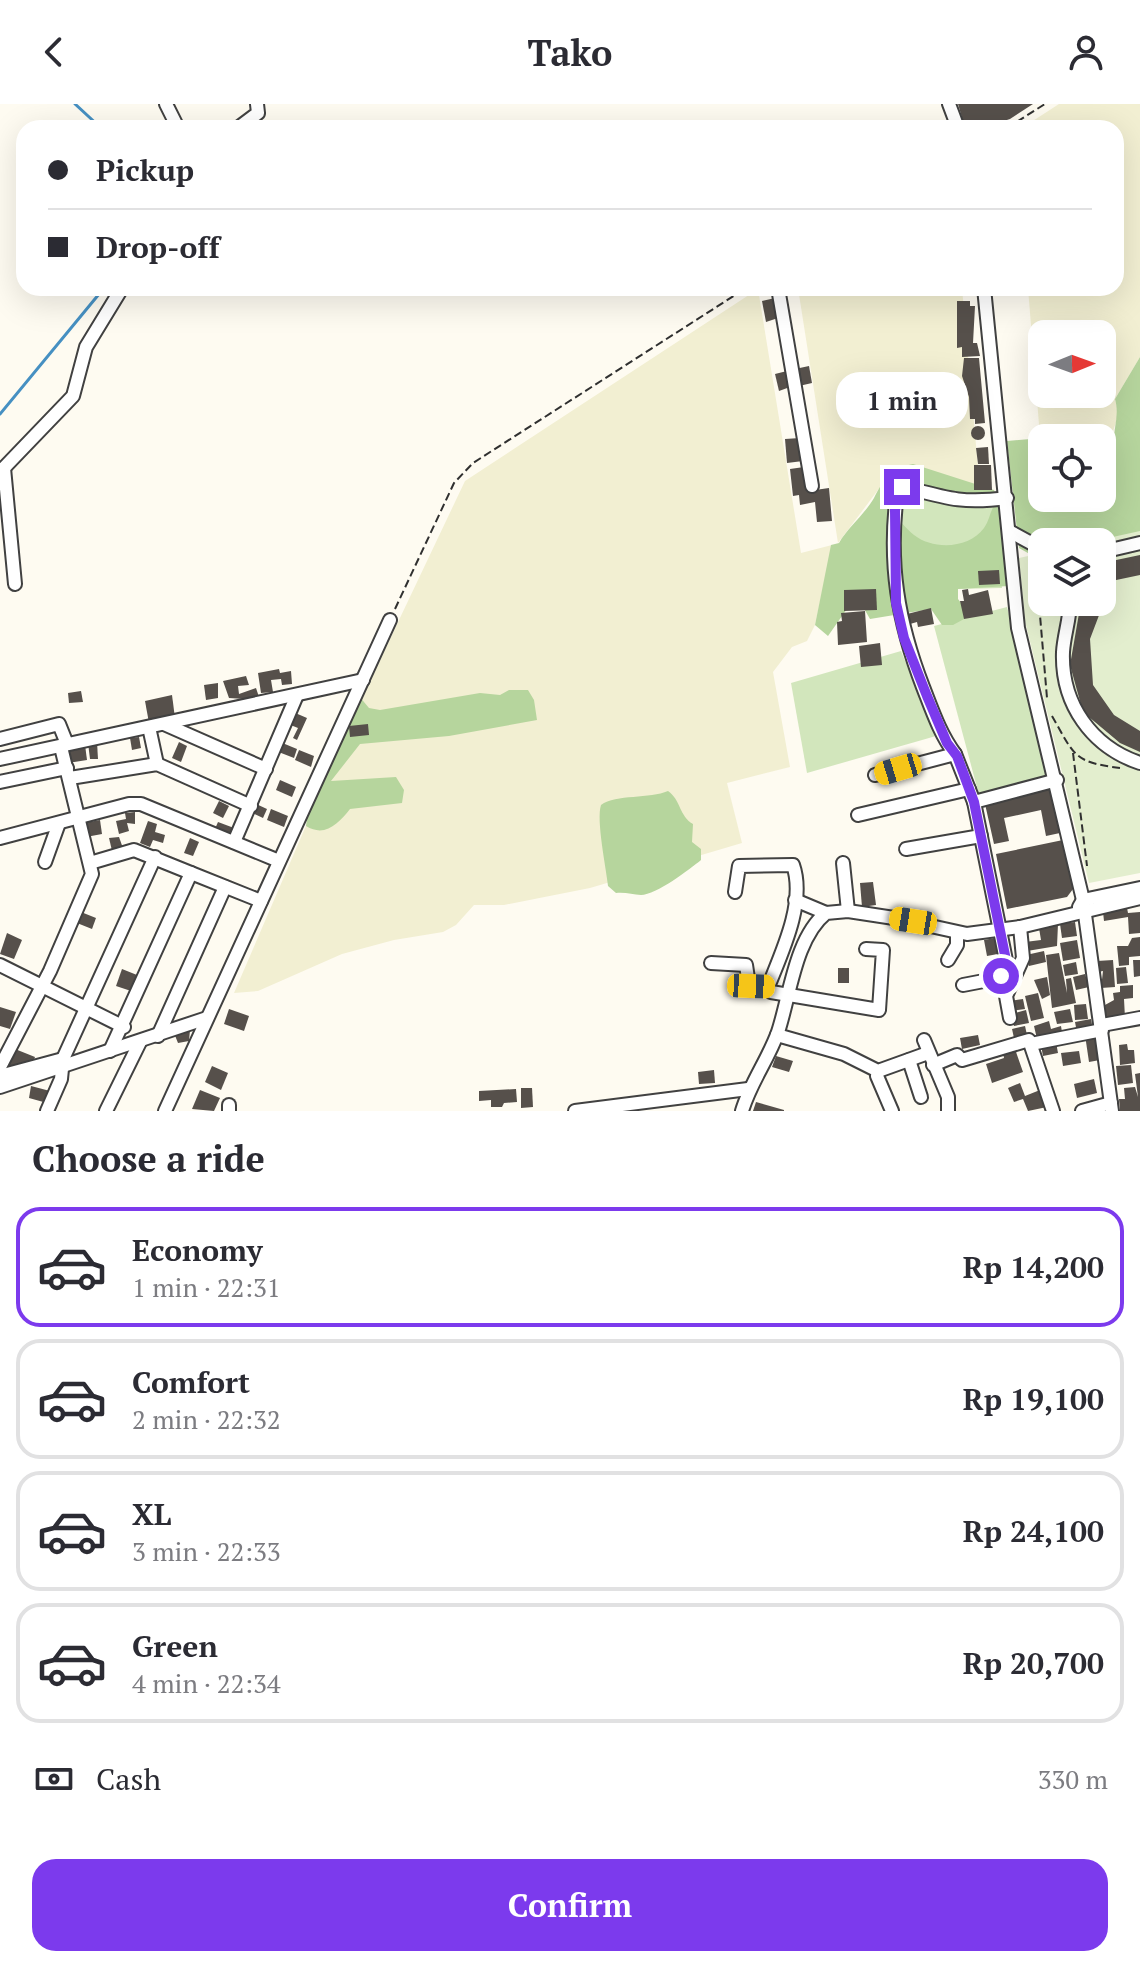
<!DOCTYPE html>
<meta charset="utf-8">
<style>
:root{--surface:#fff;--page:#f7f7f7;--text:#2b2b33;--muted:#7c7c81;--line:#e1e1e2;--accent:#7c3aed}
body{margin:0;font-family:"PT Serif",serif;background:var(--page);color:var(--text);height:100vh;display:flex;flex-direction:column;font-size:30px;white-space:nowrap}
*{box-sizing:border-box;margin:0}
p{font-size:26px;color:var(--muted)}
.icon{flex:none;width:44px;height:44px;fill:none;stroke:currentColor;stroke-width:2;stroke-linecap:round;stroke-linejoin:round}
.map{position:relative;height:1007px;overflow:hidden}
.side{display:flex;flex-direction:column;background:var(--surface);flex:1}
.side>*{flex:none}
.guide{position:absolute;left:16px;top:16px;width:1108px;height:176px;border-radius:24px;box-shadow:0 8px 32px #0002;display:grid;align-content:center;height:176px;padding:0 32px;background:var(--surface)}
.needle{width:52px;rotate:89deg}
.controls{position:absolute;left:1028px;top:216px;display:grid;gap:16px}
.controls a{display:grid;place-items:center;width:88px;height:88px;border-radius:16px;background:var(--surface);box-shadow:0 8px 32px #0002;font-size:40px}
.end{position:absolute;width:36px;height:36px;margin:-18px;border:10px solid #7c3aed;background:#fff;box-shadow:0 0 0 4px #fff}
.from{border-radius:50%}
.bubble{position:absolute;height:56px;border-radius:24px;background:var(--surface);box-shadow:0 8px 32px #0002;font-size:26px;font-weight:600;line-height:56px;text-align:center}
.car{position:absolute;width:24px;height:48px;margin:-24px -12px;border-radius:10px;box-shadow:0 0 6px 2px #0007;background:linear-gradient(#f5c518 24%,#345 0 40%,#f5c518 0 76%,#345 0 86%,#f5c518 0)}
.guide b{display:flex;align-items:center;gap:28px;height:76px;font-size:30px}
.guide b+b{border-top:2px solid var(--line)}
.guide i{width:20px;height:20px;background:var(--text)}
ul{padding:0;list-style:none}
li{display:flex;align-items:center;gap:24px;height:120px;margin:0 16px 12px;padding:0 16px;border:4px solid var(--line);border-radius:24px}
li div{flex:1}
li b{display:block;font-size:30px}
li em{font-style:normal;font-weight:600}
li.on{border-color:var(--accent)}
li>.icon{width:72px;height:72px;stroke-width:1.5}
h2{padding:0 32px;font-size:36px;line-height:96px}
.pay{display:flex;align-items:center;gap:20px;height:88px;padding:0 32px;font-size:30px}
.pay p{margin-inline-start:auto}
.action{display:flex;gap:16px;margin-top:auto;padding:16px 32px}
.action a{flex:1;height:92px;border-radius:24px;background:var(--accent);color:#fff;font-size:32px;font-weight:600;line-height:92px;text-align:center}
header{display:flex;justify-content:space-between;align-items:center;height:104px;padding:0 32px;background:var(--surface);font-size:36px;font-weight:600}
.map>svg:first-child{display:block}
</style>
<header><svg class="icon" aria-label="back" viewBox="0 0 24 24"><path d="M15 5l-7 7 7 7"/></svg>Tako<svg class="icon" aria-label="person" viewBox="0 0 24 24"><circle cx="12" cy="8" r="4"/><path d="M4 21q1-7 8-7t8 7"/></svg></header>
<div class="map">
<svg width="1140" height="1007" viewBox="0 0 1140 1007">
<rect width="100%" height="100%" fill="#fefbf1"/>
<g fill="#f2efd2" fill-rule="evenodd">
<path d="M1059,0h81v253l-25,42 4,14 -6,18 3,25 -9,19 -5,3v-40l-62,-1 -12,-149h88v-160h-94zM1042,230h60v60h-60z"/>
<path d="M798,184h164l18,202 -99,-4 -43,57z"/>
<path d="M758,185l43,264 31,-8 -17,80 -8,16 -15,6 -19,25 17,95 -63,16 15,60 -152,45 -86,17h-30l-18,20 -13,7 -49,8 -52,14 -84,37 -24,2 118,-274 113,-238z"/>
</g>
<g fill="#d2e6bc">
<path d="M907,366l85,23 10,95 -44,1 -13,11 -79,-80z"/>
<path d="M1007,503l45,168 -73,20 -45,-169z"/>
<path d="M901,547l35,85 -129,37 -16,-90z"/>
</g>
<g fill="#b6d59d">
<path d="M1140,253v182l-98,3v19l-23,-13 -12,-107 35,-3v60h60v-20l5,-3 9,-19c-7,-21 5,-36 -1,-57z"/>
<path d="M913,360l81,26 2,4 -6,3 -58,-6 -29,-12 -9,10 -2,23c7,7 14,17 22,23 19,15 55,14 70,-7 7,-10 5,-18 14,-27l11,85 -51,3v10l7,9 -1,11 -11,6h-11l-11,-16 -61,10 -8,-14 -13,1 -21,30 -13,-11 16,-80 8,-2c9,-16 26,-29 35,-45 10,-19 15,-29 39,-34z"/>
<path d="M509,586h19l6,10 3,20 -88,16 -89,8 -29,37 65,-4 8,13 -2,13 -52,6c-11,14 -25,29 -44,17l2,-16 51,-114 10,12 11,2 100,-17 20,2z"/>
<path d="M668,687c13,9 11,25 25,33l-1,18 9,7v11c-11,9 -45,35 -60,35 -8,0 -15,-3 -25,-2l-8,-7c-2,-19 -12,-66 -7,-81 15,-11 49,-6 67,-14z"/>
</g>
<path fill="#e3eece" d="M1140,427v342l-51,10 -64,-262 -6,-63 23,-5v49h60v-60h-12z"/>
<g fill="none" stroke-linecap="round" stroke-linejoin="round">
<g stroke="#4690c2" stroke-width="3">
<path d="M75,0l26,24"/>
<path d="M0,310l104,-126"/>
</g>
</g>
<g fill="#56504b">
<path d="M958,0h75l-23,15 -28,9h-17z"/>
<path d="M775,194l3,20 -12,4 -4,-21z"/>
<path d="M957,197h13v5h5l-2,37h4l3,13 -18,1v-10l-5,1z"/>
<path d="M964,254h15l6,65 -10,1v-5h-5l-1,-22 -7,-21z"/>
<path d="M809,262l3,17 -13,3 -4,-17z"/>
<path d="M787,267l3,16 -11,4 -4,-17z"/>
<circle cx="978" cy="329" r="7"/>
<path d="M800,334l3,23 -16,2 -2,-24z"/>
<path d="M988,343l1,17h-11l-2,-16z"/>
<path d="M974,361h17l1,25h-18z"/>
<path d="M804,363l4,24 21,-3 3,33 -15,1 -2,-20 -15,3 -1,-10 -6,1 -3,-27z"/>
<path d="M1140,451v20l-38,8v-20z"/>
<path d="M999,466l1,14 -21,1 -1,-14z"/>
<path d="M876,485l1,21 -33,1v-21z"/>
<path d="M968,485l1,6 19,-5 5,24 -29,5 -4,-18h4l-2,-11z"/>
<path d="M1081,498h18l2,8 -11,29 3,46 21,30 26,16v21l-20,-9 -37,-31 -13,-47z"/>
<path d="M931,504l3,16 -16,3 -1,-5 -7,2 -3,-10z"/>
<path d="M865,507l2,31 -29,3 -1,-23 5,-1 -1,-8z"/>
<path d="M880,539l2,22 -21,2 -2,-21z"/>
<path d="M279,565l1,4 11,-2 1,13 -10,1 -1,-6 -10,1 2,12 -12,1 -3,-20z"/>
<path d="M246,572l3,9 -11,1 1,8 17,-6 4,12 -31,-2 -6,-17z"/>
<path d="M218,579v15l-12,2 -2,-15z"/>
<path d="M81,587l2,11 -14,1 -1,-10z"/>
<path d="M172,591l3,23 -26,5 -4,-22z"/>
<path d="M293,608l14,6 -10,22 -4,-2 5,-10 -10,-4z"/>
<path d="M368,620l1,11 -19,2 -1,-11z"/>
<path d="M139,633l2,11 -9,2 -2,-12z"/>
<path d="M97,638l1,17h-8l-2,-16z"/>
<path d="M179,638l8,4 -6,16 -9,-4z"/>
<path d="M280,638l17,7 -3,9 -18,-7z"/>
<path d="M85,641l2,15 -19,3 -3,-15z"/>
<path d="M299,646l15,6 -3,11 -16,-7z"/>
<path d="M280,676l16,7 -4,10 -16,-7z"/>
<path d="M1050,685l10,44 -14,3 -5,-26 -37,8 5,23 -15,3 -9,-40z"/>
<path d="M219,697l10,5 -6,12 -10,-5z"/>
<path d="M254,699l13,6 -4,9 -13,-6z"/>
<path d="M271,705l17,7 -4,11 -17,-7z"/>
<path d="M135,708v12l-8,-1 2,8 -10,3 -3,-13 10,-2 -1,-6z"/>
<path d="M100,716l2,14 -16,3 -2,-14z"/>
<path d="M148,717l9,3 -2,8 10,3 -2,8 -10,-3 -3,7 -10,-4z"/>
<path d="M218,718l16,6 -4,9 -16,-6z"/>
<path d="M119,733l5,14 -11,4 -4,-17z"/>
<path d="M190,734l9,4 -6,14 -9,-3z"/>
<path d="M1063,736l10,49 -6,8 -60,12 -11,-55z"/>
<path d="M873,778l3,23 -14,2 -2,-24z"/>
<path d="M1127,804l1,5 12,-1v21l-11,1 -1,-17 -24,4 -1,-9z"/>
<path d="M76,806l20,8 -4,11 -20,-8z"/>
<path d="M1075,818l2,14 -15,2 -2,-14z"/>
<path d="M1058,820l-1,22 -30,5 -2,-9 16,-2 -2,-12z"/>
<path d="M7,829l15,7 -8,19 -14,-5z"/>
<path d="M1000,833l3,16 -16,3 -3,-16z"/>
<path d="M1140,833v19l-11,1v8l-10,1 -2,-20h11l4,-8z"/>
<path d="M1077,836l3,18 -17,3 -3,-18z"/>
<path d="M1044,847l2,11 -17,4 -3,-11z"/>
<path d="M1059,849l8,40 -1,-14 5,-1 5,25 -24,5 -6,-53z"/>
<path d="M1113,856l2,27 -14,1 2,-17 -5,1 -1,-11z"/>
<path d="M1133,856h7v16l-6,1z"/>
<path d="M1076,858l2,12 -13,2 -2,-11z"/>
<path d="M1126,863l2,16 -11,1 -1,-16z"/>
<rect x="838" y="864" width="11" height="15"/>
<path d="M122,865l15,6 -6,16 -15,-5z"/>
<path d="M1085,870l4,13 -13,3 -3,-13z"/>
<path d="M1047,873l3,18 -8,4 -8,-19z"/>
<path d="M1133,881v13l-9,1 1,19 -19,1 -1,-14 9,-5 -1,-7 7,-1v-6z"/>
<path d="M1038,889l6,25 -13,3 -6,-25z"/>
<path d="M1023,895l2,10 -14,2 -2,-10z"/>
<path d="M1086,900l2,15 -13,1 -1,-15z"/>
<path d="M0,903l16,5 -6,17 -10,-3z"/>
<path d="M229,905l20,7 -5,15 -20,-7z"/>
<path d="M1070,905l3,13 -16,2 -3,-12z"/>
<path d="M1026,906l3,13 -15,3 -3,-12z"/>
<path d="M1091,915l2,11 -16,3 -2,-11z"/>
<path d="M1049,917l2,8 10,-3 1,6 -25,7 -3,-13z"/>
<path d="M1025,922l2,9 -13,3 -2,-9z"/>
<path d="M190,926l-1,11 -11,2 -4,-10z"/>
<path d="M1095,929l5,27 -11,2 -4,-27z"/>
<path d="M978,931l2,10 -18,4 -2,-11z"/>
<path d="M1056,938l2,11 -15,3 -2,-11z"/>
<path d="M1127,940l1,6h6l1,13 -15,2 -1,-20z"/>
<path d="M15,945l20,8 -5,13h-23z"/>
<path d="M1015,945l8,23 -31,11 -6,-19 18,-6 -1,-5z"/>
<path d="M1079,947l2,12 -18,3 -2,-13z"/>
<path d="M776,952l17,5 -4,11 -17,-5z"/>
<path d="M1131,961l2,18 -15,2 -2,-19z"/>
<path d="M212,962l16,7 -7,17 -16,-8z"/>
<path d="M714,966l1,13 -16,1 -1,-12z"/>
<path d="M1140,969v38h-20l-1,-12h6l-1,-11 11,-1 3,10 -3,-23z"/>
<path d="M1094,975l3,14 -20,5 -3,-14z"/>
<path d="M1020,979l5,13 15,-6 7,17 -19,4 -5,-12 -9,3 -6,-14z"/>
<path d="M31,982l19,5 -3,12 -18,-5z"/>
<path d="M521,984h11l1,19 -12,1z"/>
<path d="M516,985l1,13 -13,1 -2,4h-11v-7l-12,1v-10z"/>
<path d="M200,986l20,8 -6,13 -22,-2z"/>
<path d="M756,998l28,8v1h-31z"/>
</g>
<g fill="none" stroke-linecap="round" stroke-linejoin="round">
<defs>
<g id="minor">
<path d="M166,0l12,24"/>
<path d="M949,0l9,24"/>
<path d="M238,24l20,-15 -1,-9"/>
<path d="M778,184l34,198"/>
<path d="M984,184l34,340 65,272 29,211"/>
<path d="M4,364l11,116"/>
<path d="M0,368l73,-76 13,-49 36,-59"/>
<path d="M1009,427l33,18"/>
<path d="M1102,448l38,-9"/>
<path d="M1070,498c0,17 -6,33 -7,50 -2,52 29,95 77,111"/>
<path d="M164,620l102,45"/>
<path d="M149,623l8,37"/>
<path d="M0,635l59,-15 8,20"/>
<path d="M955,650c-15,-20 -23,-44 -32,-67 -25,-65 -35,-123 -26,-193l8,-7c41,11 57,17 102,11"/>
<path d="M0,655l363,-79"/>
<path d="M875,671l80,-21 19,48"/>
<path d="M70,674l87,-14 94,42"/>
<path d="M0,678l67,-14"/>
<path d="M858,711l111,-26"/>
<path d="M0,734l129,-34h12l138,57"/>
<path d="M234,738l63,-147"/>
<path d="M906,745l75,-13"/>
<path d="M45,758l14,-39"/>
<path d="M90,759l44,-13 57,23"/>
<path d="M843,759l5,48"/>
<path d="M735,788l4,-26 54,-1c13,37 -11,87 -25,122l3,5 108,18 4,-60 -17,-1"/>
<path d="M795,796l31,13"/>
<path d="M1079,803l4,-7 57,-12"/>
<path d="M948,856l9,-15v-11"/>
<path d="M711,859l35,2 3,20 19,2"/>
<path d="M0,861l124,62"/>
<path d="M1009,871l-35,-173 83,-22"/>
<path d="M963,881l52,-10"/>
<path d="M1010,914l-4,-22 17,-38 -3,-31"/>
<path d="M1102,921l38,-7"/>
<path d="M777,931l67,19 34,17 50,-18"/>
<path d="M158,932l67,-149"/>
<path d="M924,936l24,57v14"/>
<path d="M1031,940l71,-14"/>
<path d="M110,947l81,-178 70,28"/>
<path d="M909,956l12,37"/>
<path d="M933,961l24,-10 5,5 67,-20 24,71"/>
<path d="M0,963l50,-96 42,-97 -31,-127"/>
<path d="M878,967l-1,5 15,35"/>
<path d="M0,972l63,-17"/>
<path d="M0,983l207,-69"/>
<path d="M47,1007l14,-32 2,-20 92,-202"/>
<path d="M106,1007l34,-69"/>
<path d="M165,1007l225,-491"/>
<path d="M229,1007v-6"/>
<path d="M575,1007l173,-22"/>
<path d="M742,1007c8,-28 26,-51 36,-79 12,-36 17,-94 48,-119l22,-2 46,7 73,16 53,-7 120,-29"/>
<path d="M1082,1007l29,-8"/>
</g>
</defs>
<use href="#minor" stroke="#414141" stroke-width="16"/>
<g stroke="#303030" stroke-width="2" stroke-dasharray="8 4" stroke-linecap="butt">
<path d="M1007,24l38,-24"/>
<path d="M1038,454l-2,10 11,130"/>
<path d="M395,505l59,-126 19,-20 273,-175"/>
<path d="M1052,612c23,40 21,46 68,52"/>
<path d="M1073,649l14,113"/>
</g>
<use href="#minor" stroke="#fff" stroke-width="12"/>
</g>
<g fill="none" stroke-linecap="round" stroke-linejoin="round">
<path stroke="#7c3aed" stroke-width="10" d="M902,383l-7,23 1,93 8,35 23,58 20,47 10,13 17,46 35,173 -8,1"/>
</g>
</svg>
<div class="controls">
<a><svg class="needle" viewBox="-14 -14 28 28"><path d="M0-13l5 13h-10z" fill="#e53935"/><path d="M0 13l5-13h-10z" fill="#7c7c81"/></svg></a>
<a><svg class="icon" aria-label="locate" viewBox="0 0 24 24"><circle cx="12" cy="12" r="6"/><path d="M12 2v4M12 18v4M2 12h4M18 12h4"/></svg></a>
<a><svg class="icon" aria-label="layers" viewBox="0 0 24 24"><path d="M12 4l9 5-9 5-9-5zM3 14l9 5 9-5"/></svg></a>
</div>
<i class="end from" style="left:1001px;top:872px"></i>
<i class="end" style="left:902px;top:383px"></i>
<div class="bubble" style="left:836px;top:268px;width:132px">1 min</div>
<i class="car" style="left:898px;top:665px;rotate:253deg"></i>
<i class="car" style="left:913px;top:817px;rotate:279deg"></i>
<i class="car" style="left:751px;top:882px;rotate:92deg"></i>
<div class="guide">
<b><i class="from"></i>Pickup</b>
<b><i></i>Drop-off</b>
</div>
</div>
<section class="side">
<h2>Choose a ride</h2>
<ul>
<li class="on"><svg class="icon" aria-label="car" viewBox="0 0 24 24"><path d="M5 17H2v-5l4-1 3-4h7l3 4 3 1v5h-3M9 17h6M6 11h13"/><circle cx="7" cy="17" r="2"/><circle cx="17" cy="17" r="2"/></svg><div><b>Economy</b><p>1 min · 22:31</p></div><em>Rp 14,200</em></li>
<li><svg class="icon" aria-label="car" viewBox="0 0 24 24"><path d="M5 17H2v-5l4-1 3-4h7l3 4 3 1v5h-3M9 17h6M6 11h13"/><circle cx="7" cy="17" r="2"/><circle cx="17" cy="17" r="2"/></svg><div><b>Comfort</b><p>2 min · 22:32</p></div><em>Rp 19,100</em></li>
<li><svg class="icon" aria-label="car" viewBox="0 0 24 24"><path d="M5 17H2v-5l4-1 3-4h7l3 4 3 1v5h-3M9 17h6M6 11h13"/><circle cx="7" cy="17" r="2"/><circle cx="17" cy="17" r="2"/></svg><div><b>XL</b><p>3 min · 22:33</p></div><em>Rp 24,100</em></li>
<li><svg class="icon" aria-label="car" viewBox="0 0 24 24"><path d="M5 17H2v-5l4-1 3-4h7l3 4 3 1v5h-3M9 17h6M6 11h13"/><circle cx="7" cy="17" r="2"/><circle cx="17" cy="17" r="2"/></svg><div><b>Green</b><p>4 min · 22:34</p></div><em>Rp 20,700</em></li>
</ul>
<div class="pay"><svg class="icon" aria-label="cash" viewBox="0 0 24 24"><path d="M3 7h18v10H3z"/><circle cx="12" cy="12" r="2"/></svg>Cash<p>330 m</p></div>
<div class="action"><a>Confirm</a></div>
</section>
